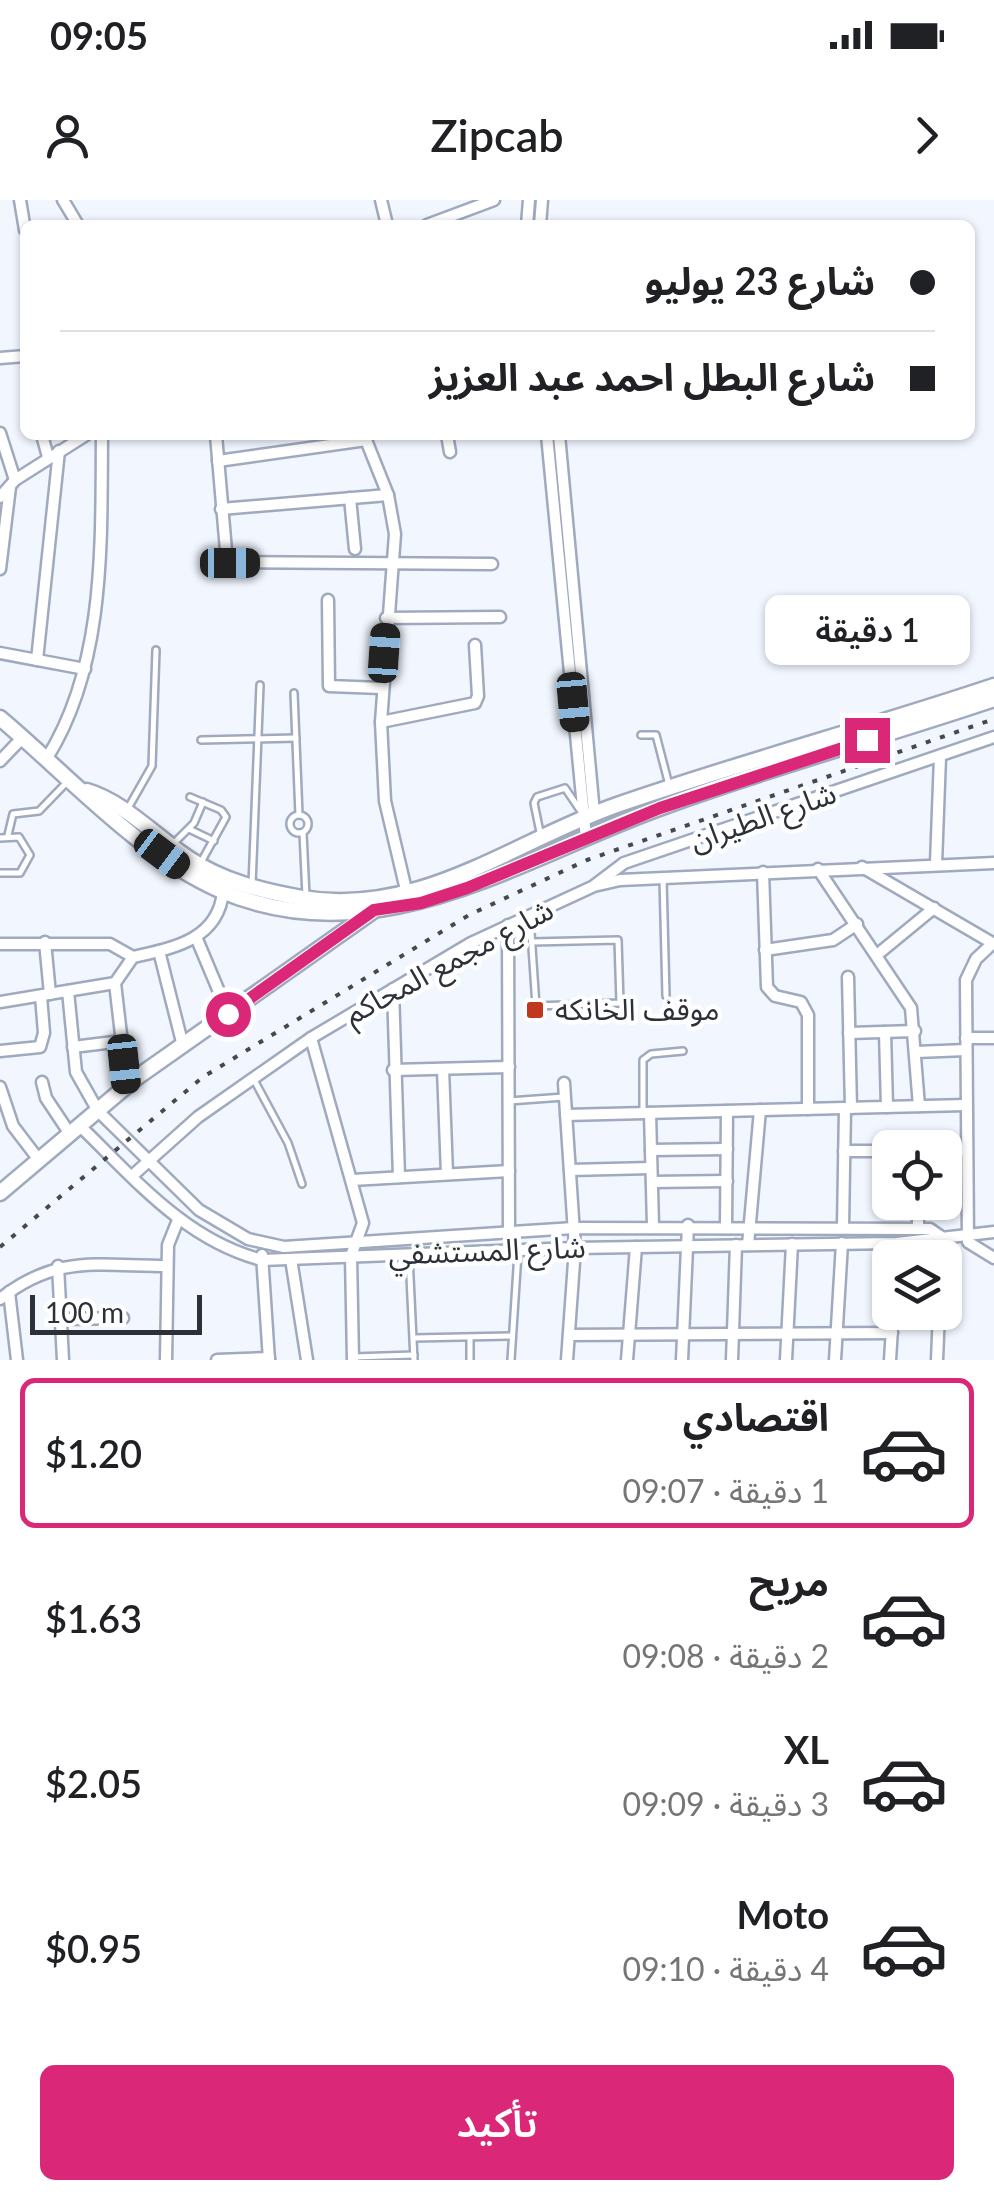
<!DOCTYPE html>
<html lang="ar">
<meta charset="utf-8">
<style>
:root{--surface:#fff;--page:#f6f6f6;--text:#202124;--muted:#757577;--line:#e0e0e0;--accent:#db2777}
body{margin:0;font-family:Lato,"Noto Sans Arabic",sans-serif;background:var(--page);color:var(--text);direction:rtl;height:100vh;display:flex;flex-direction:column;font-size:38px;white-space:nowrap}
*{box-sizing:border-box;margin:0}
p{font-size:32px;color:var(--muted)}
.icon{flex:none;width:55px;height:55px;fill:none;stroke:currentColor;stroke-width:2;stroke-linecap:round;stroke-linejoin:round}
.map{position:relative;height:1160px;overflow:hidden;direction:ltr}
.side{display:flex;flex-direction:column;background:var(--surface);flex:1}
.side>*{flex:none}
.top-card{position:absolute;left:20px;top:20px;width:955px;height:220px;border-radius:15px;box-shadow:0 2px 8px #0004;direction:rtl;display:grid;align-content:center;height:220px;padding:0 40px;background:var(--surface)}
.tools{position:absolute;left:872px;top:930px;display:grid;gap:20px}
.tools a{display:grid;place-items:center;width:90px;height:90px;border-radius:15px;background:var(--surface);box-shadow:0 2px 8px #0004;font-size:50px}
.scale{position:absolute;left:30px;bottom:25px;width:172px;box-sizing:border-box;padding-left:10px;border:5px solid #2c3139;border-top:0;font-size:28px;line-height:35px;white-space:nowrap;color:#2c3139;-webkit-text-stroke:8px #fff;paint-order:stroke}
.end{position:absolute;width:45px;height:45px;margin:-22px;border:12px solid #db2777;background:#fff;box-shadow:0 0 0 5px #fff}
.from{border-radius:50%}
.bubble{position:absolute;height:70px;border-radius:15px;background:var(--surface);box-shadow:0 2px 8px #0004;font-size:32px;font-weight:600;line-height:70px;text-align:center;direction:rtl}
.car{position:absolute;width:30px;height:60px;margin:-30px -15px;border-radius:12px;box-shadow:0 0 8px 2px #0007;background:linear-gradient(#222 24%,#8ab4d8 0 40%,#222 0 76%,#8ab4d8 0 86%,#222 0)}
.top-card b{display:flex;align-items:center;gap:35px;height:95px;font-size:38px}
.top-card b+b{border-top:2px solid var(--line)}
.top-card i{width:25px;height:25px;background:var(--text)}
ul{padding:18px 0 0;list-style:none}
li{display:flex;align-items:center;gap:30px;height:150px;margin:0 20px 15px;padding:0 20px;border:5px solid transparent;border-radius:15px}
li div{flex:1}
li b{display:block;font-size:38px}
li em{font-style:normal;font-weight:600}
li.current{border-color:var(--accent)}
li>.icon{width:90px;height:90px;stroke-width:1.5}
.primary-button{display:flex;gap:20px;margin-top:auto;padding:20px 40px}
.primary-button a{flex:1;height:115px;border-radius:15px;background:var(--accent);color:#fff;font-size:40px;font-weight:600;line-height:115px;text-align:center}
.status{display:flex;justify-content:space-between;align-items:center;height:70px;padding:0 50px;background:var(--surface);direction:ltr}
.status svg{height:28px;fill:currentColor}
header{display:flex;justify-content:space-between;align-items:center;height:130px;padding:0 40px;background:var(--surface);font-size:45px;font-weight:600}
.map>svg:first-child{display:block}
</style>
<div class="status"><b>09:05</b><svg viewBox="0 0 49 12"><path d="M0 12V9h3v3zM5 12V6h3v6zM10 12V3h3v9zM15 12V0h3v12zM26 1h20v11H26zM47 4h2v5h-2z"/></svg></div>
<header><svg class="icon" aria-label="forward" viewBox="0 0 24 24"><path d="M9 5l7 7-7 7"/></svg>Zipcab<svg class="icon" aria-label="person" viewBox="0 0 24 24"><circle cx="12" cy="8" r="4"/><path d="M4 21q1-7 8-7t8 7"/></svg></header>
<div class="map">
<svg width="994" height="1160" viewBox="0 0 994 1160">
<rect width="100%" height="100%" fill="#f1f6ff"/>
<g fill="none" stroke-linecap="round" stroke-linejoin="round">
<defs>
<g id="lane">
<path d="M294,493l5,122"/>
<path d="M641,535h15l13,50"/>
<path d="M201,540l95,-2"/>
<path d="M190,597l31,13 5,7 -26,47"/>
<path d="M127,610l25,-44 4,-116"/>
<circle cx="299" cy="624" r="9"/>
<path d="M189,629l25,12"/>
<path d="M303,633l3,63"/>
<path d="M8,635l5,-21 26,-3 30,-31"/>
<path d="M541,637l-7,-34 3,-6 28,-9 15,22"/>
<path d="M0,638l19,-1 11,18 -10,18h-20"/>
<path d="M173,644l21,-21 9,-21"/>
<path d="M663,679l3,117"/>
<path d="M252,685l8,-200"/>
<path d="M530,718l6,88 84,-3 -2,-63 -86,2"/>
<path d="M253,878l35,65 14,41"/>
<path d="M509,901l55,-4"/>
<path d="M643,910v-50l8,-6 32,-3"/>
<path d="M409,1056l5,104"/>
<path d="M414,1138l97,-2"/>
<path d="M470,1138v22"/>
<path d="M353,1157l61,-2"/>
<path d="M511,1160l7,-107"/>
</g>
<g id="street">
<path d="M20,0l5,30"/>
<path d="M63,0l15,25"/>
<path d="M381,0l6,25"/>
<path d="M427,25l67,-25"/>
<path d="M527,25l2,-25"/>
<path d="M540,25l2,-25"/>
<path d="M0,158l25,-2"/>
<path d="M0,233l15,47"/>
<path d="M42,235l6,22"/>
<path d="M216,235l11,127 265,2"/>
<path d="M364,235l24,60 7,39 -14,188 4,79 22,93"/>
<path d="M447,235l3,17"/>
<path d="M547,235l39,403"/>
<path d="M559,235l35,378"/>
<path d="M218,261l148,-21"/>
<path d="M0,297l15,-17 71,-45"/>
<path d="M350,298l5,51"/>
<path d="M221,309l167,-14"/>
<path d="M0,369l10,-82"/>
<path d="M328,400l1,86 52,2"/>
<path d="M386,418l114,-1"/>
<path d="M0,453l85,16"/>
<path d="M37,460l22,-209"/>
<path d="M381,522l94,-19 3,-7 -3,-51"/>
<path d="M47,558c59,-94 54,-216 55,-323"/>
<path d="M0,561l23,-24"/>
<path d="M936,664l4,-107"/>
<path d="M862,667l132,77"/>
<path d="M818,669l93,139 8,98"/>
<path d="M763,672l4,115 8,9 26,6 7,13v94"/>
<path d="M595,685l29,-22 370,-126"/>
<path d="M508,725l1,305"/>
<path d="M196,737l32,76"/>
<path d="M45,742l5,52"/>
<path d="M993,743l-17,16 -10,21 2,262 26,16"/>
<path d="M0,744h110l23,13"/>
<path d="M765,750l68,-10 24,-16"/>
<path d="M159,751l24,95"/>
<path d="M878,754l56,-46"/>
<path d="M848,777l3,131"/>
<path d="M115,783l12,103"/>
<path d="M393,789l6,188"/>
<path d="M68,791l8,81 22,39 101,99 49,29 36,8 290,-19 356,1 10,7"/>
<path d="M0,802l115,-19 18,-26c40,-9 85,-17 90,-65"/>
<path d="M885,832l2,75"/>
<path d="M849,833l66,-2"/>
<path d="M311,838l52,185 -12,33 2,104"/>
<path d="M966,838h28"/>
<path d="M73,847l49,-6"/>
<path d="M0,851l40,-4 4,-14 -3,-37"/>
<path d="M916,852l50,-2"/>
<path d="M443,869l4,105"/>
<path d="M393,870l116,-3"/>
<path d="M42,882l4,16 24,36"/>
<path d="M564,883l11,165 -8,112"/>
<path d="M0,887l13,39 26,34"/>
<path d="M650,913l3,113"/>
<path d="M566,915l400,-10"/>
<path d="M80,926c55,53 105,114 182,134l313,-12 322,-5 97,-11"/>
<path d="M651,950l76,-1"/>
<path d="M945,950h22"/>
<path d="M844,951h46"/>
<path d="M570,970l81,-2"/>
<path d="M132,976l66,-59 113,-79 160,-95 123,-57 26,-6 374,-17"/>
<path d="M352,980l157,-9"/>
<path d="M652,982l75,-1"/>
<path d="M726,1025l1,-114"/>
<path d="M843,1027l2,-119"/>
<path d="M918,1029v-27"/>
<path d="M748,1045l12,-135"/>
<path d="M262,1055l7,105"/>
<path d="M940,1058v-22"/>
<path d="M291,1059l16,101"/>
<path d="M58,1066l5,94"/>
<path d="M9,1092l8,68"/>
<path d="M0,1099c57,-45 98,-33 167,-33"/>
<path d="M61,1119l62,-1"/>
<path d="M569,1135l323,-2"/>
<path d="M166,1160l2,-115 10,-25"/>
<path d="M217,1160l52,-2"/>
<path d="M627,1160l9,-113"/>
<path d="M682,1160l6,-135"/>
<path d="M732,1160l4,-115"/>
<path d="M786,1160l6,-116"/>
<path d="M835,1160l7,-117"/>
<path d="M890,1160l3,-48"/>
<path d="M937,1160l2,-48"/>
</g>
<g id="secondary">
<path d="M0,518c68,57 138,136 220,172 156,68 300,-32 442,-83 109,-40 222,-71 332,-108"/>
<path d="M87,591c37,11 69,46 101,67 34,23 74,33 114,40 117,20 210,-56 315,-93 124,-43 252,-77 377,-119"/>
<path d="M0,993l136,-115 237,-167"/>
</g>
</defs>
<use href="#lane" stroke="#9faabe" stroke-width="10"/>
<use href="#street" stroke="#9faabe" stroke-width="15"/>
<use href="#secondary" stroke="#9faabe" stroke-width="19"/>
<use href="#lane" stroke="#fff" stroke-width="5"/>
<use href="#street" stroke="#fff" stroke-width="10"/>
<use href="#secondary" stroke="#fff" stroke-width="14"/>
<path stroke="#444951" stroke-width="4" stroke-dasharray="5 10" stroke-linecap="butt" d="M0,1047l203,-170 266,-162 118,-55 407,-141"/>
</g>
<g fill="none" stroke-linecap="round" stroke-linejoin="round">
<path stroke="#db2777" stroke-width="12" d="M228,814l146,-104 47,-7 46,-15 193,-80 207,-68"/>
</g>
<rect fill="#c1361e" stroke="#fff" stroke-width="4" x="525" y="800" width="20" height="20" rx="5"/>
<g text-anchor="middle" stroke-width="9" stroke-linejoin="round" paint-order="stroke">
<g font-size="30" fill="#2c3139" stroke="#fff">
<text transform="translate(763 617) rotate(-19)" y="10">شارع الطيران</text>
<text transform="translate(449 762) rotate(-28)" y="10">شارع مجمع المحاكم</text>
<text transform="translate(487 1051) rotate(-2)" y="10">شارع المستشفي</text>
</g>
<g font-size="30" fill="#2c3139" stroke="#fff" text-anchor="start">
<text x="555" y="820">موقف الخانكه</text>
</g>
</g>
</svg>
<div class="tools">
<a><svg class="icon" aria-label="locate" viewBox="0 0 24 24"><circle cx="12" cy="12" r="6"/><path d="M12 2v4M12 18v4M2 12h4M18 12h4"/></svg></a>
<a><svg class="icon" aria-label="layers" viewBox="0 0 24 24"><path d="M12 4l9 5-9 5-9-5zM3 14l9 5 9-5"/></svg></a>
</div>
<div class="scale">100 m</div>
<i class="end from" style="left:228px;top:814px"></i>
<i class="end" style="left:867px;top:540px"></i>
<div class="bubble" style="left:765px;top:395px;width:205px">1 دقيقة</div>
<i class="car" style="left:230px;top:363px;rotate:90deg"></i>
<i class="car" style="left:384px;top:453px;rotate:4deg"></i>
<i class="car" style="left:573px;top:502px;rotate:175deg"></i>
<i class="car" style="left:162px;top:654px;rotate:127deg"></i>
<i class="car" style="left:124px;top:864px;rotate:174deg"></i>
<div class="top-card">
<b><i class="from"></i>شارع 23 يوليو</b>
<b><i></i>شارع البطل احمد عبد العزيز</b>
</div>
</div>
<section class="side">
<ul>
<li class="current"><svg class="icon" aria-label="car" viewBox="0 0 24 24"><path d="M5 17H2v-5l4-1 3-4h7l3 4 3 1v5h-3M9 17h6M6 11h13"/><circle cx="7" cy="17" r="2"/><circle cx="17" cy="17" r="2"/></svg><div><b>اقتصادي</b><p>1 دقيقة · 09:07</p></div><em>$1.20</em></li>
<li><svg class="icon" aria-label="car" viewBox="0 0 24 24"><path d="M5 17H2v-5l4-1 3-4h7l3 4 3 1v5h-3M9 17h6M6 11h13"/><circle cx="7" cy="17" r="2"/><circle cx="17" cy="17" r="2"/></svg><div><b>مريح</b><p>2 دقيقة · 09:08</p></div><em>$1.63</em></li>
<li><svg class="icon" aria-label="car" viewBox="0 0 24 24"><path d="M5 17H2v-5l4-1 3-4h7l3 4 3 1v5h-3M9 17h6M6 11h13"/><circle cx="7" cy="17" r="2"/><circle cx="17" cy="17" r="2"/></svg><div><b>XL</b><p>3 دقيقة · 09:09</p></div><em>$2.05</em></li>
<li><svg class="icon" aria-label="car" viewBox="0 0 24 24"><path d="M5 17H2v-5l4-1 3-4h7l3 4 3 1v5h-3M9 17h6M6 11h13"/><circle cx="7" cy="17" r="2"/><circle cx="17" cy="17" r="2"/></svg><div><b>Moto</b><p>4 دقيقة · 09:10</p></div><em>$0.95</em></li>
</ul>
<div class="primary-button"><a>تأكيد</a></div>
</section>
